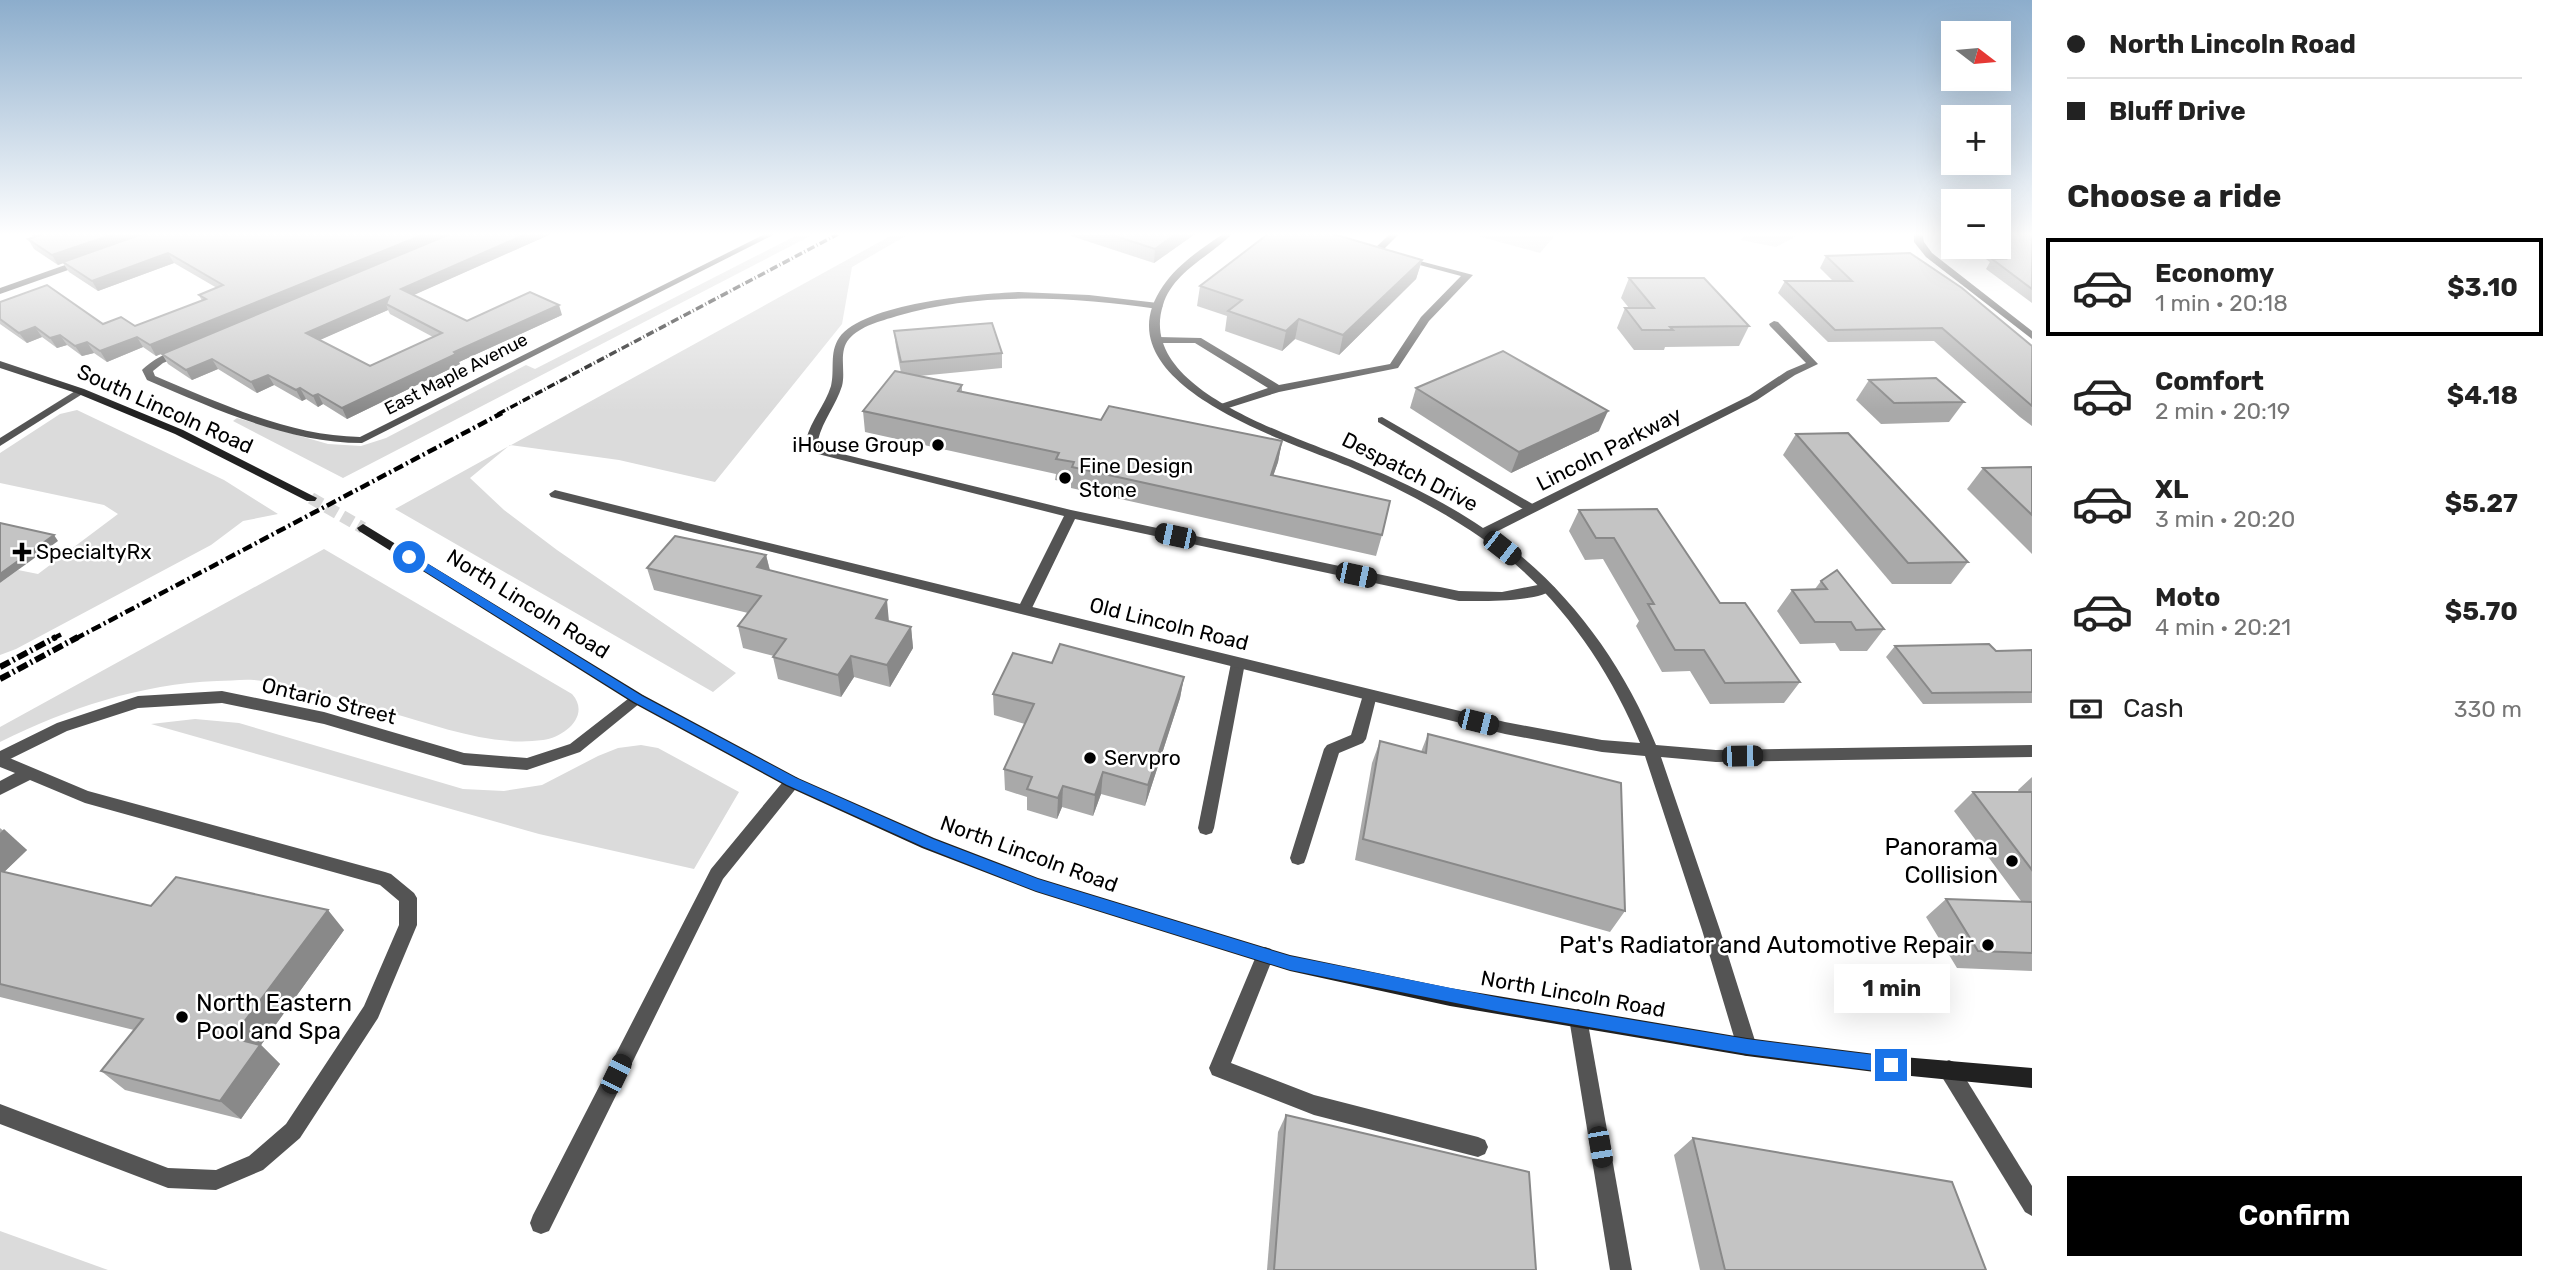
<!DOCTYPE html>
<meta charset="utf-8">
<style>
:root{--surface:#fff;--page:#f2f2f2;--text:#222;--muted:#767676;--line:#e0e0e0;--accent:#000}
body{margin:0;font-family:Rubik,sans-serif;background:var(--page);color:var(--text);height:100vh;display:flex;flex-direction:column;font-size:26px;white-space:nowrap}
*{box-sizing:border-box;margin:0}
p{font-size:23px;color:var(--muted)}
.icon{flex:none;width:38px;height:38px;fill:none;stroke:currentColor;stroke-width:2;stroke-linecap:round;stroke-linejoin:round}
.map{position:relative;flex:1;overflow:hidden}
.side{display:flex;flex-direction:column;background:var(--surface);width:525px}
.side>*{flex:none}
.guide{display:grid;align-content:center;height:154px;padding:0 35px;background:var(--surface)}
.needle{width:46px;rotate:106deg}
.controls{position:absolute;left:1941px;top:21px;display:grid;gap:14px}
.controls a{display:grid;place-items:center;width:70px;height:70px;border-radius:0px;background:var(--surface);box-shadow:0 7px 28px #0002;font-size:35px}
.end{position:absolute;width:32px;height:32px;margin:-16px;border:9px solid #1a73e8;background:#fff;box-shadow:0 0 0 4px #fff}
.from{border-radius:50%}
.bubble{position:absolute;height:49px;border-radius:0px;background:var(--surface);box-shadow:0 7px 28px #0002;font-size:23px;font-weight:700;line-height:49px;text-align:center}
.car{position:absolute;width:21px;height:42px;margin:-21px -10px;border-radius:9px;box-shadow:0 0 5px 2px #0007;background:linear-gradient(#222 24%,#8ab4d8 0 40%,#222 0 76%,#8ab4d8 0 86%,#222 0)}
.guide b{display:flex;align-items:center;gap:24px;height:66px;font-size:26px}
.guide b+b{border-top:2px solid var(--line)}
.guide i{width:18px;height:18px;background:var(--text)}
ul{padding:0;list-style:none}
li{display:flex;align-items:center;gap:21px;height:98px;margin:0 14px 10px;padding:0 21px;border:4px solid transparent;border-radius:0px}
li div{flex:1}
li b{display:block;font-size:26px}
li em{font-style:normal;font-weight:700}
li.selected{border-color:var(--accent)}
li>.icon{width:63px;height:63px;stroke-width:1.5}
h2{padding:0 35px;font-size:32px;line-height:84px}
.pay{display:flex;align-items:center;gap:18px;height:77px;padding:0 35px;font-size:26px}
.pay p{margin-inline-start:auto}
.button{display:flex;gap:14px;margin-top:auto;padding:14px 35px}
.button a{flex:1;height:80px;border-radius:0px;background:var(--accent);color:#fff;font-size:28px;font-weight:700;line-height:80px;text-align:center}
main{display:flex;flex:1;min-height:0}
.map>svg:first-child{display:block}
</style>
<main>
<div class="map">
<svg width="2032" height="1270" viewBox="0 0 2032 1270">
<rect width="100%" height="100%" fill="#fff"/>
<g fill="#dbdbdb">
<path d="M799,234h15l-471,244 -110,-57 4,-3 91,26 33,2 25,-8 140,-73 9,4z"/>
<path d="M894,234h15l-57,33 -10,57 -127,158 -96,-22 -109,-15 -40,33 34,32 53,40 179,123 -23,19 -318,-183z"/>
<path d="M1471,234h85l-16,19z"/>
<path d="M1745,234h55l-24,13 -35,-7z"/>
<path d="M77,410l147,70 54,34 -35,7 -32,24 -195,104 -16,6v-72l18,-13 20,4 80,-60 -14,-9 -104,-22v-30l60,-39z"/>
<path d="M324,549l248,145c19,21 -7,43 -29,46 -52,7 -105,-14 -155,-28 -43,-11 -89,-28 -134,-32 -12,-1 -25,1 -37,1 -77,3 -148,27 -217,61v-15z"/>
<path d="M195,719l44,4 224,66 41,2 38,-6 56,-29 20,-8 23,-3 17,3 81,44 -45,77 -155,-35 -388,-110z"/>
<path d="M0,1231l108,39h-108z"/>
</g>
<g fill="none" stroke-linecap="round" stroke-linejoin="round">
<path stroke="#d9d9d9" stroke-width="12" stroke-dasharray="12 6" stroke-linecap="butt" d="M311,498l52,30"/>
<g fill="#545454" fill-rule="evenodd">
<path d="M1390,234h9l-18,18h-6v-4z"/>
<path d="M1401,256l72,19 -44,46 -31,47 -119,24 -57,18 -6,-3 2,-2 50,-17 -73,-45h-37l-5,-3 5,-3 43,1 78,47 111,-21 31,-47 40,-41 -60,-16z"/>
<path d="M1019,292l70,3 69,8 5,3 -5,3c-87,-12 -176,-18 -261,7 -16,5 -37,10 -48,23 -11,13 -3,32 -7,47 -6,19 -19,34 -24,54l8,10 245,60 388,81 43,1 46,-9 7,5c-16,15 -74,13 -96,13l-384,-82 -44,91 -2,3h-10l-2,-3 47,-94 -246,-62 -12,-14c5,-20 19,-35 25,-54 4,-16 -2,-33 8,-48 25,-35 138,-44 180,-46z"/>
<path d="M1774,321l4,1 40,42 -23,11 -38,25h-8v-4l38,-25 19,-8 -36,-37 -1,-2z"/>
<path d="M1382,417l154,89 2,3 -6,4 -4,-1 -150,-90v-4z"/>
<path d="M555,490l128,32 2,3 -6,4 -128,-32 -2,-3z"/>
<path d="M1238,658l7,5 -31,165 -2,5 -6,2 -6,-2 -2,-5 33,-165z"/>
<path d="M1370,690l5,1 2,4 -11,44 -3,4 -24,10 -33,105 -2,5 -6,2 -6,-2 -2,-5 34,-109 3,-4 24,-10 12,-40 2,-4z"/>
<path d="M0,754l88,37 297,81 6,2 23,19 3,5v27l-39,93 -78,120 -37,32 -47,20 -48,-2 -168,-64v-20l168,64 48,2 33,-14 37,-32 78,-118 35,-81v-24l-19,-16 -295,-82 -55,-23 -30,15v-14l15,-8 -15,-6z"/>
<path d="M792,776l6,2 2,4 -2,4 -75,93 -174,352 -8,3 -8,-3 -3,-8 3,-8 178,-346 75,-91z"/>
<path d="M1265,947l6,2 3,6 -43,108 83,32 164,42 7,3 3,7 -3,7 -7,3 -164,-42 -102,-40 -3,-7 50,-119z"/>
<path d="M1578,1009l7,3 2,6 45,252h-22l-41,-252 2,-6z"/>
<path d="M1949,1060l7,3 76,123v30l-7,-4 -83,-135 -3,-7 3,-7z"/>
</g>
<g fill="#545454" fill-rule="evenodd">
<path d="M765,234h10l-413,209c-74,0 -147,-34 -215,-63l-5,-10c10,-10 28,-21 43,-20v4l-22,9 -10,8 2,5c65,27 134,60 205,61z"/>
<path d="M1223,234h9c-23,23 -59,38 -69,71 -28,88 141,133 198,159 42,18 84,38 122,64l266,-132h8v4l-265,134c74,51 130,128 164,211l60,5 316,-5v12l-316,5 -55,-5 59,173 37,117 -3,7 -7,2 -7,-2 -3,-7 -35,-117 -57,-174 -43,-4 -97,-18 -826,-205 -6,-4 6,-4 826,201 97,18 38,3c-32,-79 -86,-155 -157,-204 -42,-29 -88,-53 -135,-73 -60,-25 -252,-83 -185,-180 15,-22 38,-37 60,-52z"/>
<path d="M1914,234h8l2,8 8,11 100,78v8l-106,-82 -12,-15z"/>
<path d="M85,258l5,3 -2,2 -88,31v-6z"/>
<path d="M80,388l5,3 -1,2 -84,53v-8z"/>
<path d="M222,691l102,21 140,41 63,5 43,-14 63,-49h10l2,4 -65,53 -53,18 -63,-5 -140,-41 -102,-21 -84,5 -71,23 -67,33v-13l57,-28 81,-27z"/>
</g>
<g fill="#212121" fill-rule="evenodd">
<path d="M0,361l84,28 99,41 134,68 -2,3h-8l-132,-67 -99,-41 -76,-25z"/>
<path d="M363,524l280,171 155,83 136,60 104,40 252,77 160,33 297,50 144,18 141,12v20l-141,-14 -144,-18 -297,-50 -160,-35 -254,-79 -114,-44 -136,-62 -153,-83 -274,-172 -2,-3z"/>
</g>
<path stroke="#000" stroke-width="3.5" stroke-dasharray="8 2.5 1 2.5" stroke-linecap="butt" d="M498,414l340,-180"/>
<g stroke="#000" stroke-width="4.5" stroke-dasharray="10 3.5 2 3.5" stroke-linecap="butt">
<path d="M52,639l10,-5"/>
<path d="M75,639l427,-226"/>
</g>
<g stroke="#000" stroke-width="6" stroke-dasharray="11 3.5 2 3.5" stroke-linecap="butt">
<path d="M0,667l56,-30"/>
<path d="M0,679l78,-42"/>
</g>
</g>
<g fill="#a9a9a9" fill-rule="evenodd">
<path d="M29,234h522l-138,61 54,26 95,-6 -103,47 1,2 -113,55 -24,-15 -5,3 -12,-8 -4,2 -28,-16 -17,8 -39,-24 -26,11 -24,-16 -6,-10 11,-5 -17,7 -13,-9 -36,15 -13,-9 -12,3 -15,-11 -10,3 -15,-11 -15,6 -27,-19v-22l103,22 32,2 67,-25 -3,-6 18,-7 -43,-25 -76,28 -29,-19 -6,-9 -5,2 -24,-16 -6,-10 6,-2zM388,310l2,4 43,23 -63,29 -51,-26z"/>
<path d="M1065,234h130l-41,29z"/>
<path d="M2032,234v69l-46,-34 4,-7 -20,-15h28z"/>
<path d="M1826,256l206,90v80l-12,-9 -86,-76 -106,1 -50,-49 7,-12h48l-13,-13z"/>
<path d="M1422,260l-6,19 -77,76 -44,-16 -13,12 -57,-20 2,-15 -30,-10 3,-20z"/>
<path d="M1629,278l120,48 -10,20 -74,1 -1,3h-30l-17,-22 8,-20h4l-8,-10z"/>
<path d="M894,331l108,22v15l-83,8 43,9v7l139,28 181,21 -4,21 -5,14 109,59 -6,21 -305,-68v-5l-16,-3 1,-6 -191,-42 -2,-21 38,-38 -5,-26z"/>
<path d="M1869,380l95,22 -15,20 -68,2 -25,-24z"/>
<path d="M1416,388l183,43 -88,42 -101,-65z"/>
<path d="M1796,434l172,128 -17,22h-59l-109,-129z"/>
<path d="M2032,467v87l-65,-65 16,-21z"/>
<path d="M1579,510l141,93 80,79 -16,21 -74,1 -20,-33 -28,1 -26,-46 3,-5 -36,-62 -18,1 -16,-29z"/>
<path d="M766,555l4,15 119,51 22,6 2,21 -23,39 -36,-10 -13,20 -63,-18 -5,-22 1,-1 -31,-8 -5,-22 10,-13 -94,-23 -7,-22z"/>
<path d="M1821,581l63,48 -17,22h-27l-5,-8 -35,1 -23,-33 15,-21 23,-1z"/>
<path d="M1895,646l101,5 36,-1v53l-109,1 -37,-47z"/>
<path d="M1052,663l132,14 -4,21 -35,108 -44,-12 -8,22 -31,-9 -5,12 -30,-9v-13l-22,-7 -1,-21 21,-45 -31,-9 -1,-21z"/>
<path d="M1428,734l197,177 -15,21 -255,-72 17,-97 8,-22 41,11z"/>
<path d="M2032,777v194l-75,-3 -31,-51 20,-18 75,2 -67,-90 19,-19h46l-1,-2z"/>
<path d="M0,828l27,22 -23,22 147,34 193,24 -83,115 19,19 -39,55 -116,-29 -24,-19 33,-41 -134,-33z"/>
<path d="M1286,1115l250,155h-269l11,-138z"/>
<path d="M1693,1138l293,132h-286l-26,-115z"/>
</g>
<g fill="#898989">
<path d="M114,234h33l-89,31 -6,-10z"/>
<path d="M425,234h27l-296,122 -6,-11z"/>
<path d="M526,234h25l-146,65 -4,-10z"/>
<path d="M1176,234h19l-41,29 1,-14z"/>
<path d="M168,253l6,10 -76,28 -6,-10z"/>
<path d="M1422,260l-6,19 -77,76 4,-20z"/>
<path d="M389,297l-3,7 2,6 -77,34 -5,-11z"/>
<path d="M559,305l3,10 -103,47 1,2 -113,55 -5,-11 112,-56z"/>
<path d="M1299,319l-4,20 -13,12 4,-20z"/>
<path d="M35,327l7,10 -15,6 -8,-10z"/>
<path d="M60,335l7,10 -10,3 -7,-10z"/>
<path d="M137,337l6,10 -36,15 -7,-11z"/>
<path d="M87,342l7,11 -12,3 -7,-10z"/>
<path d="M212,359l6,10 -26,11 -6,-10z"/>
<path d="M268,375l6,10 -17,8 -6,-11z"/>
<path d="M300,388l6,11 -4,2 -6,-11z"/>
<path d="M318,394l5,10 -5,3 -5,-11z"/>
<path d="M1608,411l-9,20 -88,42 8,-21z"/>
<path d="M1282,441l-4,21 -12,35 5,-22z"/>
<path d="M54,535l4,6 -58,42v-9z"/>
<path d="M766,555l5,21 -14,-9z"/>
<path d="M887,600l2,22 -13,-4z"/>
<path d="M911,627l2,21 -23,39 -3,-22z"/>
<path d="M851,656l3,21 -13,20 -3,-22z"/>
<path d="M1184,677l-4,21 -35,108 3,-21z"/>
<path d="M1103,772l-2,22 -8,22 2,-21z"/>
<path d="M1063,786l-1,21 -5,12 1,-21z"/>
<path d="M4,829l23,21 -27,26v-43z"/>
<path d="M328,910l16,20 -83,115 19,19 -39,55 -21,-18 12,-63z"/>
</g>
<g fill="#c4c4c4" stroke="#898989" stroke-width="2" fill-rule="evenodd">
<path d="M38,234h76l-62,21 -24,-16 12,-4z"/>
<path d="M142,234h283l-275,111 -13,-8 -37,14 -13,-9 -12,4 -15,-11 -10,3 -15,-11 -16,6 -19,-14v-17l47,-17 56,39 18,-7 14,9 71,-27 -7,-4 24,-10 -55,-32 -76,28 -29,-19z"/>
<path d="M450,234h76l-125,55 66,32 63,-29 29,13 -105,47 2,2 -114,54 -24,-14 -5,2 -13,-8 -4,2 -28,-15 -17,7 -39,-23 -26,11 -24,-16zM389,297l-3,7 56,29 -72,33 -64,-33z"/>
<path d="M1109,234h67l-21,15z"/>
<path d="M1268,234h65l89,26 -79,75 -44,-16 -13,12 -58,-20 14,-11 -42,-14z"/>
<path d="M1998,234h34v55l-40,-30h13l-17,-12h10z"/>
<path d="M1910,253l52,35 70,58v60l-90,-78 -107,2 -50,-49h67l-26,-25z"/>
<path d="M1629,278h75l45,48 -79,1 3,3h-31l-17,-22h29z"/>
<path d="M992,323l10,30 -101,9 -7,-31z"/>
<path d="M1503,351l105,60 -89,41 -103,-64z"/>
<path d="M895,371l67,14 -4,6 143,29 8,-14 173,35 -11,34 119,26 -8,34 -310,-68 2,-5 -18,-3 3,-6 -196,-42z"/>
<path d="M1936,378l28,24 -70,1 -25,-23z"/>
<path d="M1848,433l120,129 -60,1 -112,-129z"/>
<path d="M2032,467v48l-49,-47z"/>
<path d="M1657,509l63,94h25l55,79 -75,1 -21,-33h-29l-27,-46h6l-40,-66h-18l-17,-28z"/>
<path d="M0,523l54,12 -54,39z"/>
<path d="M675,536l91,19 -9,12 130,33 -11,18 35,9 -24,38 -36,-9 -13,19 -65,-18 13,-18 -48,-13 23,-30 -114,-28z"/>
<path d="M1837,570l47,59 -28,1 -5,-8h-36l-23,-32 35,-1 -6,-8z"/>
<path d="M1060,644l124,33 -36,108 -45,-13 -8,23 -32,-9 -5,12 -31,-9 5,-12 -28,-8 30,-65 -41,-10 20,-41 39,10z"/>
<path d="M1989,644l7,7 36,-1v42l-100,1 -37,-47z"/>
<path d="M1428,734l193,49 4,128 -262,-72 17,-98 46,12z"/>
<path d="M1973,792h59v78z"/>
<path d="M0,871l151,35 25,-29 152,33 -96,128 28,7 -40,56 -119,-30 42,-52 -143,-35z"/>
<path d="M1946,899l86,3v51l-54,-2z"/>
<path d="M1286,1115l243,57 7,98h-262z"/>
<path d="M1693,1138l259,44 34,88h-261z"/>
</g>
<linearGradient id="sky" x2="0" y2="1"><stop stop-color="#8cadcc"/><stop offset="0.57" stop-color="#fff"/><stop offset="1" stop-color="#fff" stop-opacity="0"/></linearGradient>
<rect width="2032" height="411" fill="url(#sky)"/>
<path fill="#1a73e8" d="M405,554h7l230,142 154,82 137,61 105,40 252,77 211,42 246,41 144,18 6,2 2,6 -2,5 -6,3 -144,-19 -246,-42 -211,-42 -254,-79 -112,-44 -137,-62 -153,-83 -229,-143z"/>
<g fill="#000" stroke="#fff" stroke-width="2.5">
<circle cx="938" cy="445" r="7"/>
<circle cx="1065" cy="478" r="7"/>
<path d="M18.5 541.5h7v7h7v7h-7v7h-7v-7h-7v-7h7z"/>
<circle cx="1090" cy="758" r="7"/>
<circle cx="2012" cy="861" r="7"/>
<circle cx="1988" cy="945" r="7"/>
<circle cx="182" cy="1017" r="7"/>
</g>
<g text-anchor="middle" stroke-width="5" stroke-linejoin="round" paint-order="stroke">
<g font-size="18" fill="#000" stroke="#fff">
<text transform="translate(456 374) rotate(-27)" y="6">East Maple Avenue</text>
</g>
<g font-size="21" fill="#000" stroke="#fff">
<text transform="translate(165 409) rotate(24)" y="7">South Lincoln Road</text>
<text transform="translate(1609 449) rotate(-27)" y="7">Lincoln Parkway</text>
<text transform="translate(1410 472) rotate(27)" y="7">Despatch Drive</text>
<text transform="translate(528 604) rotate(32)" y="7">North Lincoln Road</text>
<text transform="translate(1169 624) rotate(14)" y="7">Old Lincoln Road</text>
<text transform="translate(329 701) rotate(14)" y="7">Ontario Street</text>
<text transform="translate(1029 854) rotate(20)" y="7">North Lincoln Road</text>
<text transform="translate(1573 994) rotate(10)" y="7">North Lincoln Road</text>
</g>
<g font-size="21" fill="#000" stroke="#fff" text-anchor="start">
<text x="924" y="452" text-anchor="end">iHouse Group</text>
<text x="1079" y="473">Fine Design<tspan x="1079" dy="24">Stone</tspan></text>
<text x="36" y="559">SpecialtyRx</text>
<text x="1104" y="765">Servpro</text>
</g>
<g font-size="24" fill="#000" stroke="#fff" text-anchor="end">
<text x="1998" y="855">Panorama<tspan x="1998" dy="28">Collision</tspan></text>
<text x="1974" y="953">Pat's Radiator and Automotive Repair</text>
<text x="196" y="1011" text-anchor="start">North Eastern<tspan x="196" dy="28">Pool and Spa</tspan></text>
</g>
</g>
</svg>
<div class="controls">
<a><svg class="needle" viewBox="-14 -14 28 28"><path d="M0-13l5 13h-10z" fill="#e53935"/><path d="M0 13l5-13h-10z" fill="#767676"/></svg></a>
<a>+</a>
<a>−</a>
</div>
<i class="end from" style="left:409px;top:557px"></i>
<i class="end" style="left:1891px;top:1065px"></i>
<div class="bubble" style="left:1834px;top:964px;width:116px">1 min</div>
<i class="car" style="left:1175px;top:536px;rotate:282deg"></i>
<i class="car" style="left:1502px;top:548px;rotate:128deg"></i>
<i class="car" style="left:1356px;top:575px;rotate:102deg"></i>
<i class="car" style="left:1478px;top:722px;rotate:104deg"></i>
<i class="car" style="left:1742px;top:756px;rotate:89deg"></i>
<i class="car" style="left:616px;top:1074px;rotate:26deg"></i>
<i class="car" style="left:1600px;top:1147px;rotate:170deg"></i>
</div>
<section class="side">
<div class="guide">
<b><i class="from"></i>North Lincoln Road</b>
<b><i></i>Bluff Drive</b>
</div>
<h2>Choose a ride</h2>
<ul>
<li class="selected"><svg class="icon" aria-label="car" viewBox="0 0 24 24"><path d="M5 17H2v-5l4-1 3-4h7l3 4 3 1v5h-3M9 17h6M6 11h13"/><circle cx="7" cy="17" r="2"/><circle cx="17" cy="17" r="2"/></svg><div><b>Economy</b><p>1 min · 20:18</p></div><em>$3.10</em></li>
<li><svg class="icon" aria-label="car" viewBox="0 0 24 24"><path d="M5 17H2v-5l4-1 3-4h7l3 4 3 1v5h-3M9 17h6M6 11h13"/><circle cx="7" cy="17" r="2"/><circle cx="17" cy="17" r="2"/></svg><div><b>Comfort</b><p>2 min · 20:19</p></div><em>$4.18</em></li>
<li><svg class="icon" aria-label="car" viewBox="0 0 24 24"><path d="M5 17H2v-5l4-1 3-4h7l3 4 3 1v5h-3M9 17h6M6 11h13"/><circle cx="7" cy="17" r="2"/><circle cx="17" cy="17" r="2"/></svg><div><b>XL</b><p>3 min · 20:20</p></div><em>$5.27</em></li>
<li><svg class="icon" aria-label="car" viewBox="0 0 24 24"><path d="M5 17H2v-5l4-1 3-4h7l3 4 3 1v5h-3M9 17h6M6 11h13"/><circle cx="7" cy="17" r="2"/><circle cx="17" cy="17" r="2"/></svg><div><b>Moto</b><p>4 min · 20:21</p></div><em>$5.70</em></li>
</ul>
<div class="pay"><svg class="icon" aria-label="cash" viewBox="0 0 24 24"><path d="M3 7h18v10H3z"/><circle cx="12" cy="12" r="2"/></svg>Cash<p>330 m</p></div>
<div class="button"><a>Confirm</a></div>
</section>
</main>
